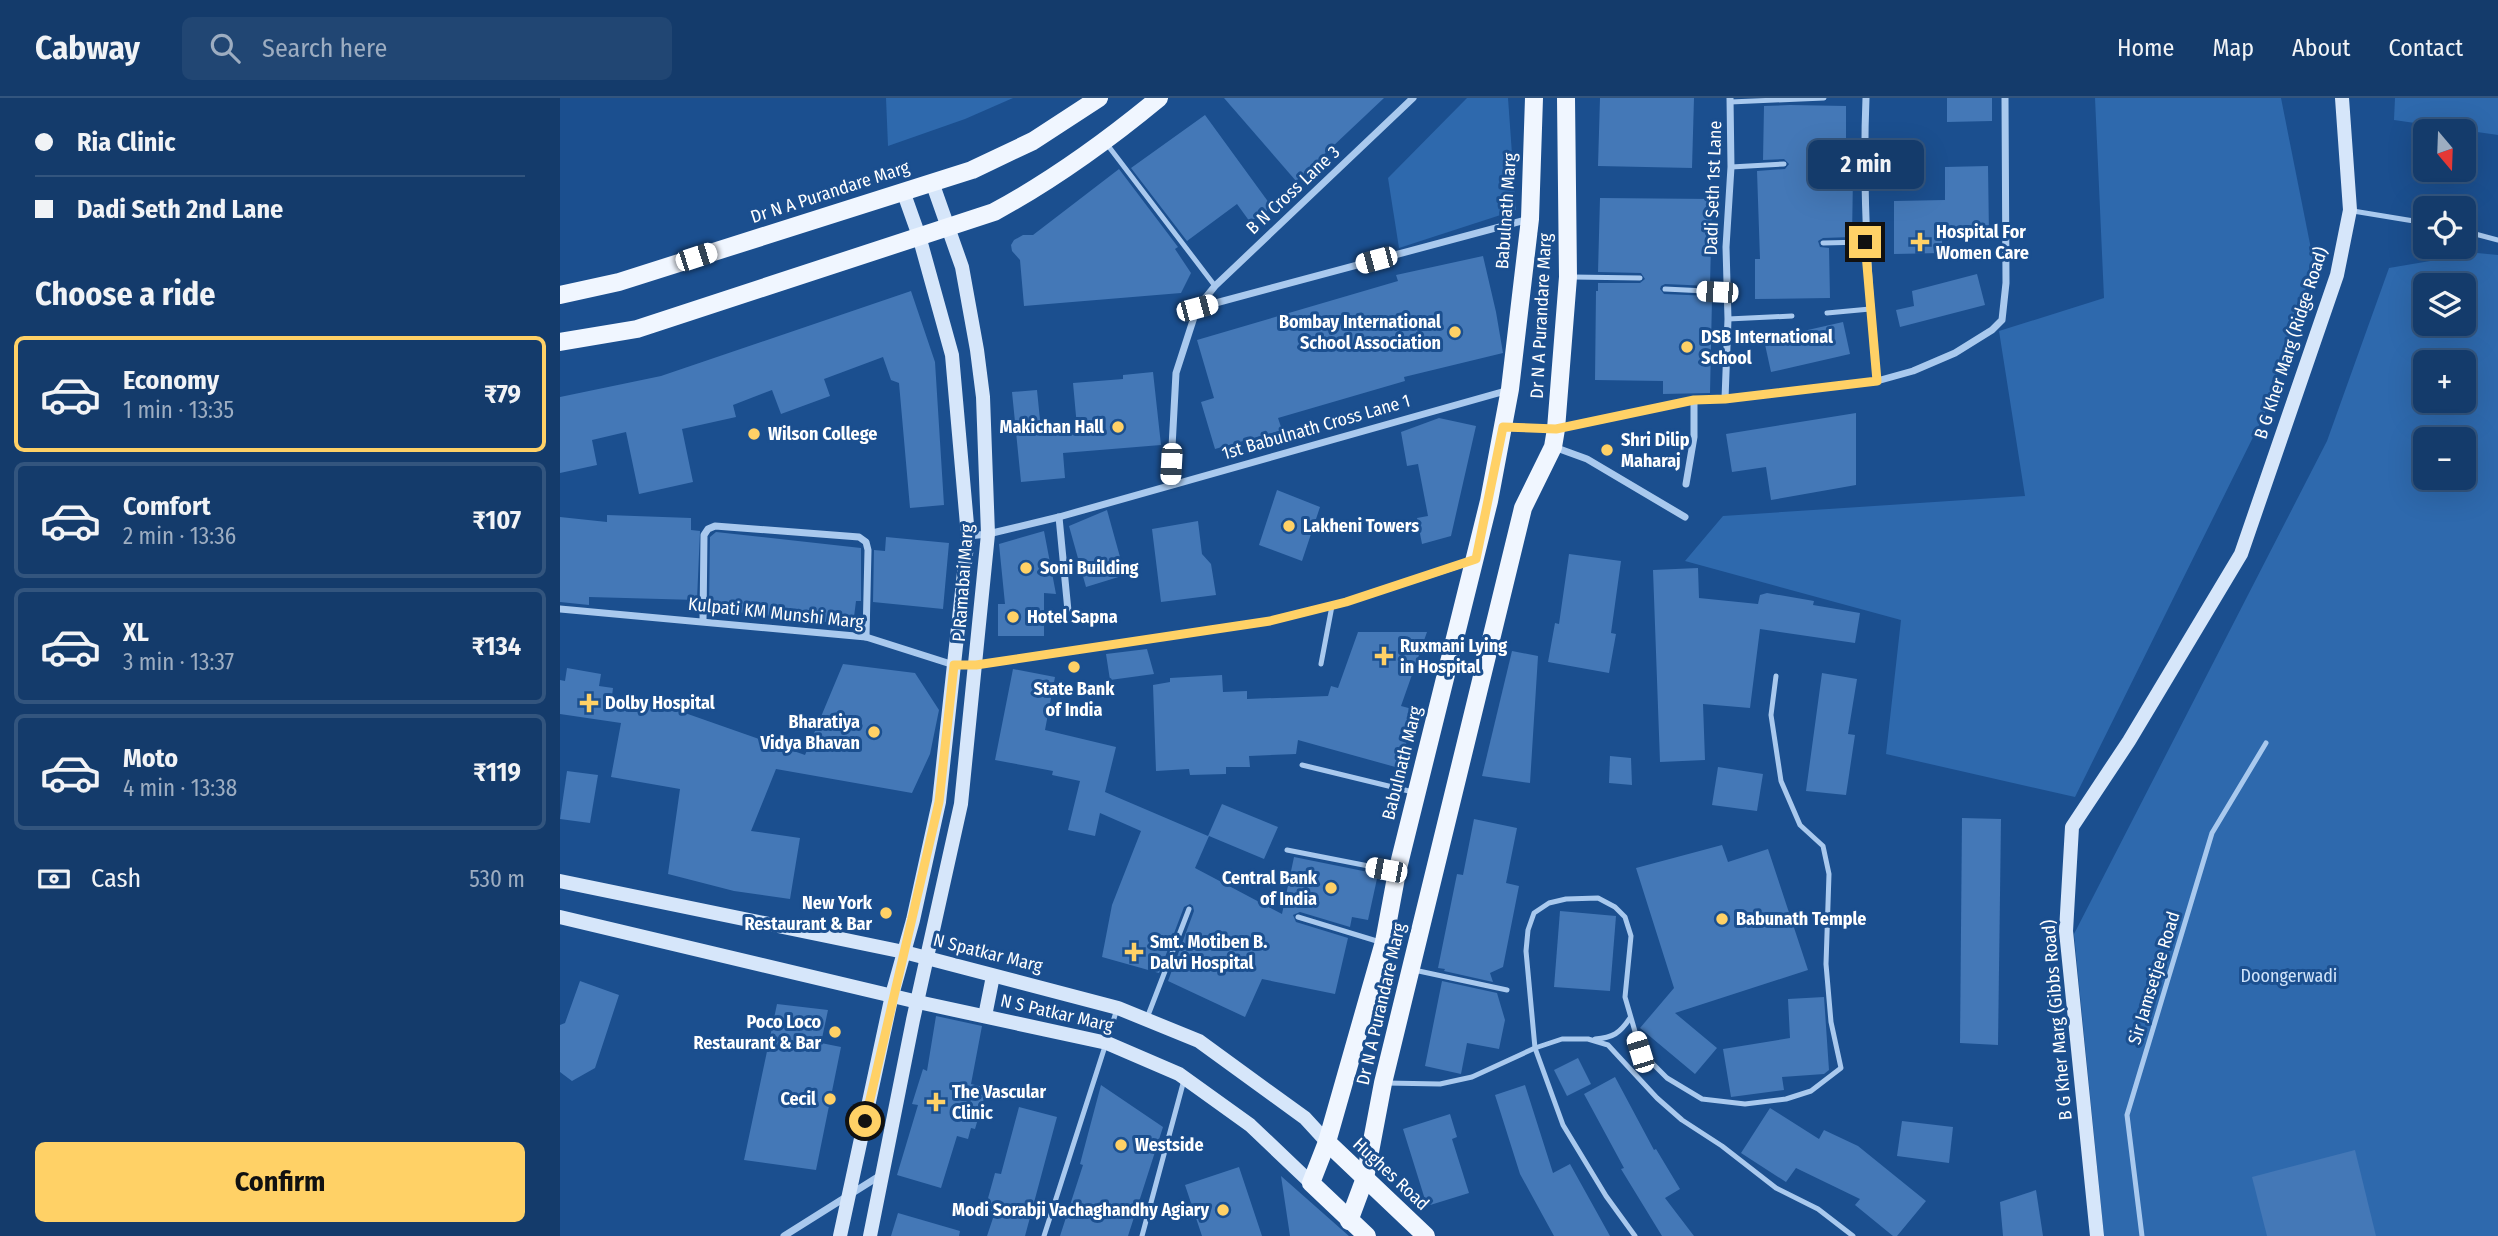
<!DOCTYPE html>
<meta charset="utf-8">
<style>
:root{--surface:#143b6b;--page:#214673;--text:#f1f3f6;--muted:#9dadc1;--line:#33557e;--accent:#ffd166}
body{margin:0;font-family:"Fira Sans Condensed",sans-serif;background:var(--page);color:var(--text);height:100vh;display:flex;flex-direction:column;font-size:26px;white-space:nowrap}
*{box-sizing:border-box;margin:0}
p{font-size:23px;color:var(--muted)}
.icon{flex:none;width:38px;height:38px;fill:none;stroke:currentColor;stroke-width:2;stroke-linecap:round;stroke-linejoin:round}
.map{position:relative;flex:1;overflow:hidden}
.side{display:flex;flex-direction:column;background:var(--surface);width:560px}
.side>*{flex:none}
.guide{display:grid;align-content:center;height:154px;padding:0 35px;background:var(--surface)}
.needle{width:46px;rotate:161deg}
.controls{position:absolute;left:1853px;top:21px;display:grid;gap:14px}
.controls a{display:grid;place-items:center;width:63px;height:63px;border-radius:10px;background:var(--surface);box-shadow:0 7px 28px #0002,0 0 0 2px var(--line);font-size:35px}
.end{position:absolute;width:32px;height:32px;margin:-16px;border:9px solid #ffd166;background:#111;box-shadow:0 0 0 4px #111}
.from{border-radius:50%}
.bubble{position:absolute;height:49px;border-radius:10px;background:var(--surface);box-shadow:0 7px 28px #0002,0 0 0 2px var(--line);font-size:23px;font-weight:700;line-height:49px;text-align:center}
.car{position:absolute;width:21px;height:42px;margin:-21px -10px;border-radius:9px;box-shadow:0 0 5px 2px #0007;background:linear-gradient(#fff 24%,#345 0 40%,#fff 0 76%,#345 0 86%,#fff 0)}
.guide b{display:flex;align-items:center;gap:24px;height:66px;font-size:26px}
.guide b+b{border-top:2px solid var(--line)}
.guide i{width:18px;height:18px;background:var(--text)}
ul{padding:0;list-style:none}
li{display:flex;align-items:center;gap:21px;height:116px;margin:0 14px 10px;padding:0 21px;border:4px solid var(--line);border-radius:10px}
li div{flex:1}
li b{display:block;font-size:26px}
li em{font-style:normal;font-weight:700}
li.selected{border-color:var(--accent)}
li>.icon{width:63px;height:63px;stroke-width:1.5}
h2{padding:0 35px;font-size:32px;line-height:84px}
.pay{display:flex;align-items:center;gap:18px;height:77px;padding:0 35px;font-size:26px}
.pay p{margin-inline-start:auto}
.cta{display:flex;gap:14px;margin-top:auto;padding:14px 35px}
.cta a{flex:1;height:80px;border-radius:10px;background:var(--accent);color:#111;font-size:28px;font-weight:700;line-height:80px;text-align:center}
header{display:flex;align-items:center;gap:42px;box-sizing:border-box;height:98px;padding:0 35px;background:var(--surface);border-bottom:2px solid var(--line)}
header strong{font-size:33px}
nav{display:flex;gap:38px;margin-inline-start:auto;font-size:24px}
.search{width:490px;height:63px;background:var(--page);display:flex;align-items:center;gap:18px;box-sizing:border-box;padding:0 24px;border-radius:10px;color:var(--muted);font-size:26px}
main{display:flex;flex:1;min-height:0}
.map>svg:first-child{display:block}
</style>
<header>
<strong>Cabway</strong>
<div class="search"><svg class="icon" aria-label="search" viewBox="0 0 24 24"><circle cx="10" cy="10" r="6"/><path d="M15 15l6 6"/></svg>Search here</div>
<nav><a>Home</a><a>Map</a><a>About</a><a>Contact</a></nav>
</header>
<main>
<section class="side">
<div class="guide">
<b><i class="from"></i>Ria Clinic</b>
<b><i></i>Dadi Seth 2nd Lane</b>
</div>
<h2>Choose a ride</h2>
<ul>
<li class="selected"><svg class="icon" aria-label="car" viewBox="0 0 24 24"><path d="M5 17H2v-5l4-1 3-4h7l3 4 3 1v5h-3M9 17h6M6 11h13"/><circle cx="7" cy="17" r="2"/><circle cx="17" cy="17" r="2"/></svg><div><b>Economy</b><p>1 min · 13:35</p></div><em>₹79</em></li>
<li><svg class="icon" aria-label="car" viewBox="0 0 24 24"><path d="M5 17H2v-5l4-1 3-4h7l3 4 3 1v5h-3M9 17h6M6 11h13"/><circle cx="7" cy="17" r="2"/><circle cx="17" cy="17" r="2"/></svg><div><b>Comfort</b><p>2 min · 13:36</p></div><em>₹107</em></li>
<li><svg class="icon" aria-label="car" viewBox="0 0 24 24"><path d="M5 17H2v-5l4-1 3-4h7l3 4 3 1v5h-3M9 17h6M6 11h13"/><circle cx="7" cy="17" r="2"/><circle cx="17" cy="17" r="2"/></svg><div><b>XL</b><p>3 min · 13:37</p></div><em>₹134</em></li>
<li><svg class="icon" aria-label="car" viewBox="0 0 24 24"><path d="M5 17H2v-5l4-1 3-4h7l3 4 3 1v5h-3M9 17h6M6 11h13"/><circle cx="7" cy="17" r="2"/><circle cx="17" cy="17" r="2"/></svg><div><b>Moto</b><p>4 min · 13:38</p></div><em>₹119</em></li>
</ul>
<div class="pay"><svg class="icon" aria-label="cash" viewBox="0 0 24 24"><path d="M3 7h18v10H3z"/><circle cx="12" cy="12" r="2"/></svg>Cash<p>530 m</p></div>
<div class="cta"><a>Confirm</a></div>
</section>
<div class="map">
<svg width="1938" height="1138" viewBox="0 0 1938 1138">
<rect width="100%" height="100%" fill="#1b4f8f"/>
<g fill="#2e69ad" fill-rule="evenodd">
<path d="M326,0h127l-48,21 -77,27z"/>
<path d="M907,0h41l8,112 -117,38 -11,-70z"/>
<path d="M1535,0h186l33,166 -50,151 -189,382 -189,-43 15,-134 -216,-59 38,-45 302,-20 -26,-165 105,-33z"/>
<path d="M1835,0h103v37l-104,-15z"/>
<path d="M1917,155l21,2v981h-394l-30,-302 253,-493 62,-173zM1866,187h38v39h-38zM1866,264h38v39h-38zM1866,341h38v39h-38z"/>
</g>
<g fill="#4478b7">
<path d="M664,0h160l-88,83z"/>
<path d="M1040,0h94l-2,70 -94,-2z"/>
<path d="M1387,0h45v23l-45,1z"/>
<path d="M1230,7l56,1v50l-32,2 -4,5 5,5 30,-2v10h8l-1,61 -29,1 -5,3 2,6 9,1 1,50 -75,1v-40h5l-3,-88 28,-2 4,-5 -5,-5 -21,1 1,-54z"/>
<path d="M645,17l67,92 -22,15 -13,-18 -50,37 -56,-73z"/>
<path d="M1428,68l1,69h-47v18l-48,1v-53l51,-1v-33z"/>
<path d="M559,71l59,78 -3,2 16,24 -10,20 -157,13 -4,-46 -8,-9 -1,-6 3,-5 9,-5h10z"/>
<path d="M1040,100l112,1 -2,87 -45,-2 -4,2 -1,3 4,5 46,2 2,3 -2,94 -47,1v-13l-68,-1 1,-89h2v-8h42l5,-4 -4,-6 -43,-1z"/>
<path d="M923,158l13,56 7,41 -99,24 1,4 -127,37 4,12 -67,19 -14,-47 13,-4 -17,-58 201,-59 -2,-6z"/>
<path d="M1417,176l8,31 -85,22 -4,-17 18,-4 -2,-15z"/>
<path d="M351,193l24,71 9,143 -34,3 -11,-125 -8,-3 -8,-23 -59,22 6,17 -49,18 -9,-24 -39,15 3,12 -54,12 11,53 -54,12 -13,-62 -34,8 5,25 -37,8v-76l101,-21z"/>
<path d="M1283,224l7,32 -79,18 -7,-32z"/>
<path d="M593,274l8,73 -98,8 2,25 -44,4 -9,-90 25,-2 4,40 36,-3 -4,-44 50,-4v-4z"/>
<path d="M1296,315v72l-85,15 -5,-33 -34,5 -6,-38z"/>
<path d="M879,320l37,8 -25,110 -29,8 -5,-26 11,-2 -10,-52 -11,2 -6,-34z"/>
<path d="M717,392l43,17 -18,54 -43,-16z"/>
<path d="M547,412l18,65 -39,12 -17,-61z"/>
<path d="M47,417l84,3v12l9,1 -3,69 -108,-3v8l-29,-3v-85l47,5z"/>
<path d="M638,423l4,33 9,10 5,31 -55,7 -9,-73z"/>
<path d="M484,433l12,63 -12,-1v43h-46v-32h7l-6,-60z"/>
<path d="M156,434l145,16v53h-5l-3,24 -144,-16 1,-72z"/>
<path d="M326,439l63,6 -6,66 -70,-7 1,-52 11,1z"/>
<path d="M1009,456l52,7 -10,72 5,1 -7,39 -61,-11 7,-39 4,1z"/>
<path d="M1138,470l1,30 59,6 2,-9 7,-2 47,8 -1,4 47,8 -5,30 -95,-14 -10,79 -47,-4 2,56 -45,2 -7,-192z"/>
<path d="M798,534h69l-26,74 15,4 -17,58 -101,-28 -2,14 -47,2 1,11h-24v7l-36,1 -1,-6 -33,2 -3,-86 17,-3v-4l52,-3 1,17 24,-1v8l81,-3 3,-10 7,2z"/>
<path d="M587,551l7,25 -44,6 -4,-26z"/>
<path d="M952,553l26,5 -8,127 -48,-7z"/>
<path d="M283,566l72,9 24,37 -9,44 -18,39 -136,-24 -25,62 49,7 -10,61 -56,-8 -66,-17 12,-85 -69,-12 10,-54 -61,-9v-34l5,1 2,-13 34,6 -2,12 14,2 -1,8 74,13 -1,4 120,42z"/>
<path d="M453,571l42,8 -10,53 71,17 -11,45 103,44 14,-32 56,23 -14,32 -55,-23 -14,32 87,46 12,-57 84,17 -10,46 -16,-3 -2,10 -50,-15 -7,3 3,7 52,16 -13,56 -73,-15 -17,38 -77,-36 26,-70 -1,-5 -3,-2 -6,3 -25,66 -57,-16 10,-52 29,-74 -41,-18 -5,23 -27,-6 12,-49 -28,-6 1,-4 -58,-11z"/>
<path d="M1262,575l35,6 -9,55 7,1 -9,60 -40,-4z"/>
<path d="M1050,658l21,2 1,27 -23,-2z"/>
<path d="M1158,669l45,7 -6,37 -45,-6z"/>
<path d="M7,673l31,4 -8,48 -30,-4z"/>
<path d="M1402,720l39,1 -3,226 -38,-2z"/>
<path d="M914,721l43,9 -11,55 13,3 -16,81 -13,6 3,9 -49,-11 1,-2 -7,-1 19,-94 6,1z"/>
<path d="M1162,747l6,17 40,-13 40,121 -133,43 42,35 -22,26 -55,-46 34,-40 -38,-120z"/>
<path d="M1000,813l56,5 -6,75 -56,-4z"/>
<path d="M20,883l39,14 -24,73 -23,13 -12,-9v-47l5,-2z"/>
<path d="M882,883l55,12 8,27 -6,29 -32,-6 -6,31 -36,-8z"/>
<path d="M1264,899l5,73 -5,4 -42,3 2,13 -53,7 -8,-48 67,-11 -2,-39z"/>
<path d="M217,906l51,6 -7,33 20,4 -25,123 -72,-10z"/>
<path d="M376,918l46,10 -11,58 16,4 -12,41 -4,-1 -3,11 -11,-3 -16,52 -44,-13 21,-70 -6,-1 11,-35 4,2z"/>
<path d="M1018,960l13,26 -24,12 -13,-26z"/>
<path d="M1055,979l39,73 2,-1 24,40 -15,9 29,38h-32l-41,-67 3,-1 -40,-74z"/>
<path d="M541,987l62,42 -35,109h-68l23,-71 -3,-1z"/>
<path d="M965,987l28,88 17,-9 40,72h-56l-34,-62 -25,-79z"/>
<path d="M459,1009l38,10 -32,119h-38l8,-24 -10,-3 10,-36 6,1z"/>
<path d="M1210,1010l49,31 5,-9 34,16 68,55 -29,35h-4l-38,-31 5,-6 -64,-31 -10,14 -45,-29z"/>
<path d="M890,1016l7,23 -5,2 17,54 -42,13 -24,-77z"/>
<path d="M1342,1023l51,6 -4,36 -52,-7z"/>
<path d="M1795,1052l21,86h-109l-15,-59z"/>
<path d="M679,1069l23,69h-60l-17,-51z"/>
<path d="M721,1078l60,53 8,7h-59z"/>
<path d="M1476,1092l7,46h-40l-3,-34z"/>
<path d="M338,1115l62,18 -1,5h-68z"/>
</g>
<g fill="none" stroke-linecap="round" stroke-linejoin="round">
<g stroke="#a9c9ee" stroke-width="5">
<path d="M1170,4l94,-4"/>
<path d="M546,45l109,143"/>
<path d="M1255,65l48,-3"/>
<path d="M1171,69l53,-3"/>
<path d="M1793,113l73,12"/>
<path d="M1904,133l34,9"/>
<path d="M1263,145l42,-1"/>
<path d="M1013,179l67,1"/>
<path d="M1105,191l61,3"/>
<path d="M1267,215l43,-4"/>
<path d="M1168,221l64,-3"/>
<path d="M761,566l11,-58"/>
<path d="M742,667l111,27"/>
<path d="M727,752l107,21"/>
<path d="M738,819l82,25"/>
<path d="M854,872l93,20"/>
<path d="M587,920l42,-109"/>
<path d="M1035,941c18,-1 25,-6 35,-21"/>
<path d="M826,985l54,1 32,-7 63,-29 27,-9h26l20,6 49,53 25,22 40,26 54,42 42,21 35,27"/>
<path d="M484,1138l73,-227"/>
<path d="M582,1138l42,-156"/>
<path d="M1075,1138l-29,-40 -43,-71 -28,-77 -9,-97 2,-21 6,-17 15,-10 17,-4 32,-1 17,9 10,10 6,19 -6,61 16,55 26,26 35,21 43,5 41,-5 25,-8 30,-23 -10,-46 -5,-58 3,-90 -6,-28 -23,-21 -19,-44 -10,-66 5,-39"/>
<path d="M1582,1138l-15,-121 85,-282 54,-90"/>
</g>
<g stroke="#a9c9ee" stroke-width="7">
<path d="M1306,0c-4,95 2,189 11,283"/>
<path d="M638,209l17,-21 198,-188"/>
<path d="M1165,301l3,-80 -2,-72 5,-80 -1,-69"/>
<path d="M943,329l53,2 138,-29 31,-1 152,-18 36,-10 42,-18 37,-23 10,-10 4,-37 -1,-185"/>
<path d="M994,349l33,12 98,58"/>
<path d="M610,386l6,-111 21,-65 332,-89"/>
<path d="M1126,386l8,-47v-37"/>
<path d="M499,419l9,94"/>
<path d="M408,438l20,-2 71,-17 450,-127"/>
<path d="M0,511l306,28 88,28h22l294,-44 76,-19 126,-41"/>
<path d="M143,523l1,-86 4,-6 7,-3 144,11 7,5 2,8 -2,87"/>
<path d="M224,1138l97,-61"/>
</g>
<g stroke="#d6e6fa" stroke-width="14">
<path d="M0,783l344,71 214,56 81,33 106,77 22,24"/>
<path d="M0,819l358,85 189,41 72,31 71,51 61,58"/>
<path d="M425,918l8,-40"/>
<path d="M280,1138l52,-241 21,-75 26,-118 29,-266 -16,-181 -33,-119 -16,-45"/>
<path d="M310,1138l43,-216 48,-216 27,-270 -5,-137 -6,-47 -15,-83 -30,-85"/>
<path d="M1537,1138l-31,-305 6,-104 57,-86 112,-187 96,-279 13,-65 -8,-112"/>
</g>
<g stroke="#f0f6ff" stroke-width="18">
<path d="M0,197l59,-13 353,-112 61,-29 66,-43"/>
<path d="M0,244l77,-13 357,-117c59,-32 113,-71 165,-114"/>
<path d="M767,1044l99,94"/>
<path d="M789,1123l16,-43 18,-95 140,-575 30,-61 3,-18 12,-152 -2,-179"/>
<path d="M807,1138l-56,-53 16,-41 57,-200 13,-70 92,-371 21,-112 20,-170 4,-121"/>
</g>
</g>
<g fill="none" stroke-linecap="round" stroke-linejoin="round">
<path stroke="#ffd166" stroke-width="9" d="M305,1023l74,-319 15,-137h22l294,-44 76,-19 130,-43 27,-132 53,2 138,-29 31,-1 152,-18 -12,-139"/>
</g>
<g fill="#ffd166" stroke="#1b4f8f" stroke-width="2.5">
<path d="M1356.5 133.5h7v7h7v7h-7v7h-7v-7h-7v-7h7z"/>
<circle cx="895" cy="234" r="7"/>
<circle cx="1127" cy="249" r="7"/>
<circle cx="558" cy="329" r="7"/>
<circle cx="194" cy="336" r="7"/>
<circle cx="1047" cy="352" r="7"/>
<circle cx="729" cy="428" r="7"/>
<circle cx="466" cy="470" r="7"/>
<circle cx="453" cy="519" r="7"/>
<path d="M820.5 547.5h7v7h7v7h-7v7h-7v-7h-7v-7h7z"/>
<circle cx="514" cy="569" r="7"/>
<path d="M25.5 594.5h7v7h7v7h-7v7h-7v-7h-7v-7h7z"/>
<circle cx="314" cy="634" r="7"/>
<circle cx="771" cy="790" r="7"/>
<circle cx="326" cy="815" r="7"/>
<circle cx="1162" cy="821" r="7"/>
<path d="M570.5 843.5h7v7h7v7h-7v7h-7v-7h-7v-7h7z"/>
<circle cx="275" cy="934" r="7"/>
<circle cx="270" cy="1001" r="7"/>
<path d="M372.5 993.5h7v7h7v7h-7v7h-7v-7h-7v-7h7z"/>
<circle cx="561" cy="1047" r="7"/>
<circle cx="663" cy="1112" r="7"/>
</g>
<g text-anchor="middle" stroke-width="6" stroke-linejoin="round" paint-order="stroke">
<g font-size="18" fill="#fff" stroke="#1b4f8f">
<text transform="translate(1153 90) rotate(-88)" y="6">Dadi Seth 1st Lane</text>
<text transform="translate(733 92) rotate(-43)" y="6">B N Cross Lane 3</text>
<text transform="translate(270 94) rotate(-18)" y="6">Dr N A Purandare Marg</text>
<text transform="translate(946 113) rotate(-86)" y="6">Babulnath Marg</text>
<text transform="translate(981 218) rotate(-87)" y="6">Dr N A Purandare Marg</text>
<text transform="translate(1731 245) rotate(-72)" y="6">B G Kher Marg (Ridge Road)</text>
<text transform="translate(756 329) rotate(-16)" y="6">1st Babulnath Cross Lane 1</text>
<text transform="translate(403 485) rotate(-86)" y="6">P Ramabai Marg</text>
<text transform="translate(216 515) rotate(6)" y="6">Kulpati KM Munshi Marg</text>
<text transform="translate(842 665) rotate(-76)" y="6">Babulnath Marg</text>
<text transform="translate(428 855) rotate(14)" y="6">N Spatkar Marg</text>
<text transform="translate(1594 880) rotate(-73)" y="6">Sir Jamsetjee Road</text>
<text transform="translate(821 906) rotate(-77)" y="6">Dr N A Purandare Marg</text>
<text transform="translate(497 915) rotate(13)" y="6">N S Patkar Marg</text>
<text transform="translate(1497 922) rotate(-95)" y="6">B G Kher Marg (Gibbs Road)</text>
<text transform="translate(831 1076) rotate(43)" y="6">Hughes Road</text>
</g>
<g font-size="18" font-weight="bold" fill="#fff" stroke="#1b4f8f" text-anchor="start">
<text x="1376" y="140">Hospital For<tspan x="1376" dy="21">Women Care</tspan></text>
<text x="881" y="230" text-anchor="end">Bombay International<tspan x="881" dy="21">School Association</tspan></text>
<text x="1141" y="245">DSB International<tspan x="1141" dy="21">School</tspan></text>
<text x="544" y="335" text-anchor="end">Makichan Hall</text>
<text x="208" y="342">Wilson College</text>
<text x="1061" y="348">Shri Dilip<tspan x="1061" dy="21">Maharaj</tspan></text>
<text x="743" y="434">Lakheni Towers</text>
<text x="480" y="476">Soni Building</text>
<text x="467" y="525">Hotel Sapna</text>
<text x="840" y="554">Ruxmani Lying<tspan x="840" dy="21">in Hospital</tspan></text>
<text x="514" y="597" text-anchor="middle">State Bank<tspan x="514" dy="21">of India</tspan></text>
<text x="45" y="611">Dolby Hospital</text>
<text x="300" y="630" text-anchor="end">Bharatiya<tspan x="300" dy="21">Vidya Bhavan</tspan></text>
<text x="757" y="786" text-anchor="end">Central Bank<tspan x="757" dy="21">of India</tspan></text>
<text x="312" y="811" text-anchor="end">New York<tspan x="312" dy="21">Restaurant &amp; Bar</tspan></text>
<text x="1176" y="827">Babunath Temple</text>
<text x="590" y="850">Smt. Motiben B.<tspan x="590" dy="21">Dalvi Hospital</tspan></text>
<text x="261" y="930" text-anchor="end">Poco Loco<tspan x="261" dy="21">Restaurant &amp; Bar</tspan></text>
<text x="392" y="1000">The Vascular<tspan x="392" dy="21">Clinic</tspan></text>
<text x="256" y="1007" text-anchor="end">Cecil</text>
<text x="575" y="1053">Westside</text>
<text x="649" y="1118" text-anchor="end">Modi Sorabji Vachaghandhy Agiary</text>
</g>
<g font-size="18" fill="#cfe3fa" stroke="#1b4f8f">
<text x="1729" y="884">Doongerwadi</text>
</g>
</g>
</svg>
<div class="controls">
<a><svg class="needle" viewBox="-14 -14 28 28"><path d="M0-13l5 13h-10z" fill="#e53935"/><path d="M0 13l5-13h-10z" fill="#9dadc1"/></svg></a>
<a><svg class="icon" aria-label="locate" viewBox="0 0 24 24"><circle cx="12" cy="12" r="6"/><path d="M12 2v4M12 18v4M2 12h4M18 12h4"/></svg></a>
<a><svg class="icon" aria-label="layers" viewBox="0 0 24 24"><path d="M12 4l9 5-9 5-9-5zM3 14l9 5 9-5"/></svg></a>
<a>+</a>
<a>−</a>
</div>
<i class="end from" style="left:305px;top:1023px"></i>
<i class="end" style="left:1305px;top:144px"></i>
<div class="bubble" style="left:1248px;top:42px;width:116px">2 min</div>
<i class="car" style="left:136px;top:159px;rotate:72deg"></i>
<i class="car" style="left:816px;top:162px;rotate:255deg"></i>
<i class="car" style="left:1157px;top:194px;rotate:273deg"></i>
<i class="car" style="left:637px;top:210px;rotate:75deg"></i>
<i class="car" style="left:611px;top:366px;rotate:183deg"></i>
<i class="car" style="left:826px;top:772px;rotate:281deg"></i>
<i class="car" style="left:1080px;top:954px;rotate:343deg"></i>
</div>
</main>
